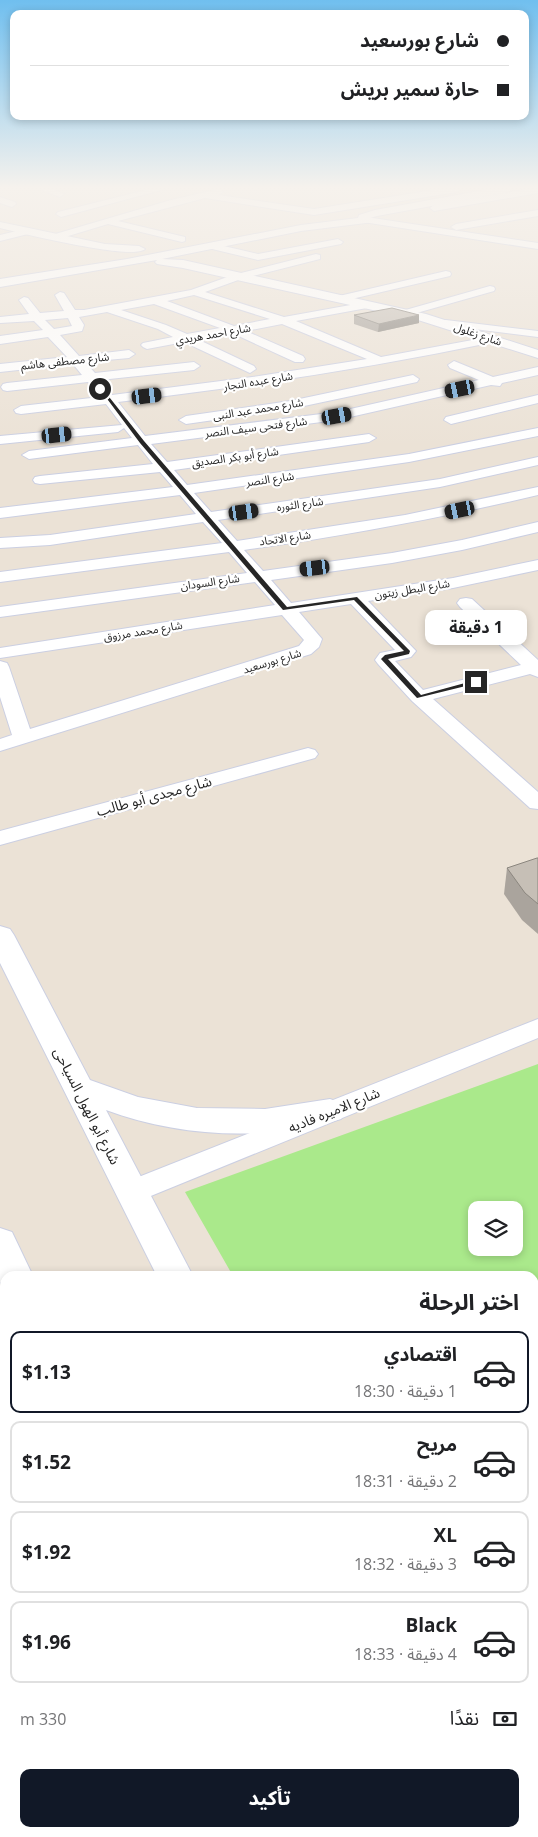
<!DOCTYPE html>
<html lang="ar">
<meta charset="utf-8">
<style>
:root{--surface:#fff;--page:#f2f2f2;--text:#202124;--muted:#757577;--line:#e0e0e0;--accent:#111827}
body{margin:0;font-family:"Open Sans","Noto Sans Arabic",sans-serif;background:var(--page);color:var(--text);direction:rtl;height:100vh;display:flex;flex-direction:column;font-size:19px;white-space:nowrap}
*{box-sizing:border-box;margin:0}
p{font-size:16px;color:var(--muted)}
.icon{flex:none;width:28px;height:28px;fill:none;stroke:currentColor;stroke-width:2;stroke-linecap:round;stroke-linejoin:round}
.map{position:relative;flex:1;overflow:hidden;direction:ltr}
.side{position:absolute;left:0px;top:1271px;width:539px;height:566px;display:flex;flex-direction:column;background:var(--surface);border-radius:15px 15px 0 0;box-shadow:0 2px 8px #0003;direction:rtl}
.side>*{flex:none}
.hud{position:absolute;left:10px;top:10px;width:519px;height:110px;border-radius:10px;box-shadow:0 2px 8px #0003;direction:rtl;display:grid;align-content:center;height:110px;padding:0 20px;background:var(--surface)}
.buttons{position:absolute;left:468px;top:1201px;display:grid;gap:10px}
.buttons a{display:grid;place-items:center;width:55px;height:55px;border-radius:10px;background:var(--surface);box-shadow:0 2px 8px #0003;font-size:25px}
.end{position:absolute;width:22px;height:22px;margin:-11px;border:6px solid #262626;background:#fff;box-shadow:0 0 0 2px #fff}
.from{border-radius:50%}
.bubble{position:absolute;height:35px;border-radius:10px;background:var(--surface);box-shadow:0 2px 8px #0003;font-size:16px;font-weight:700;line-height:35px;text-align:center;direction:rtl}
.car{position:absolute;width:15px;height:30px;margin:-15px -8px;border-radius:6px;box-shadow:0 0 4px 1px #0007;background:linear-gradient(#222 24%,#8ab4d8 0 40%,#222 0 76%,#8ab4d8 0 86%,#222 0)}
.hud b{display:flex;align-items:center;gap:18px;height:48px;font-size:19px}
.hud b+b{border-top:1px solid var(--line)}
.hud i{width:12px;height:12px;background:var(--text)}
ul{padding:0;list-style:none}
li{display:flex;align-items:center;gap:15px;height:82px;margin:0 10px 8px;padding:0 10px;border:2px solid var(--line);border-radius:10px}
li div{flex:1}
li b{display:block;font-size:19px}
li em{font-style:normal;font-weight:700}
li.active{border-color:var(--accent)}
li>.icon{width:45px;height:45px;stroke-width:1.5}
h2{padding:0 20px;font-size:22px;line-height:60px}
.pay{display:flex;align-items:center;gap:12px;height:55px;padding:0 20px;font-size:19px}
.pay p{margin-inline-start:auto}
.cta{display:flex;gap:10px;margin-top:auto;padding:10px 20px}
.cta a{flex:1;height:58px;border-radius:10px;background:var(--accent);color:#fff;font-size:20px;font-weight:700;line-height:58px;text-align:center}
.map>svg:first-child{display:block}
</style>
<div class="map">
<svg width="538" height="1837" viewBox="0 0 538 1837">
<rect width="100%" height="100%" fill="#ebe2d6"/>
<path fill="#aae98b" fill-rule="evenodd" d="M538,1064v684l-4,2v-474h-301l-48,-84zM476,1210h38v38h-38z"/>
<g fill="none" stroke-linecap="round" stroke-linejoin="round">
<defs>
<g id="street">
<path d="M39,189h14l11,5 -4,3z"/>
<path d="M150,189h15l-104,28 -5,-3 2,-2z"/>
<path d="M219,189l4,3 -4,3 95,14 126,-20h21l-4,3 -143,23 -109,-17 -87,23 67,16v4l-3,1 -74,-18 -53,16 -5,-3 2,-2 119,-35z"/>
<path d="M528,189h10v4l-104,18 -4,-3 4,-3z"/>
<path d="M0,197l15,5 1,2 -4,3 -12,-4z"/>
<path d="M538,210v6l-82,14 -5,-3 5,-3z"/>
<path d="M366,217l172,26v6l-175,-27 -2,-2z"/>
<path d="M29,228l5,3 -2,2 -32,8v-6z"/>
<path d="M338,239l5,3 -2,2 -83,16 -50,-12 -2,-2 5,-3 47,11z"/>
<path d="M316,254l4,1v4l-79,20 -36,13 79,25 83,-15 4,1 1,2 -5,3 -71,13 85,36 113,-21 6,3 -6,3c-125,26 -250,45 -376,60l27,34 192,-24 142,-32 -29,-12 -2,-3 6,-4 39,16 45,-10v8l-36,8 -2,3 -9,-1 -154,35 -186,24 16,18 202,-28 7,4 -7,4 -195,28 13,15 222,-31 129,-26v8l-129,26 -215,31 17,19 229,-33 98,-22v8l-98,22 -222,33 19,21 168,-26 133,-28v8c-97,23 -195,41 -294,55l19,21 129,-18 70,-13 76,-18v10l-76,18 -70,13 -121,17 20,23 162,-25 85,-18v10l-85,18 -85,13 48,50 -5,6 -16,4 28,29 98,-25 -61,-58 -3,-4 3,-4 6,-1 6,1 66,61v17l-8,-3 -97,25 105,93v17l-8,-1 -118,-107 -34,-37 -3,-4 5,-7 15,-3 -44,-46 -52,8 23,27 -3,8 -8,7 -311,97v-12l12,-4 -12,-38v-36l7,2 2,4 21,62 269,-83 5,-6 -22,-25 -282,43v-10l275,-43 -20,-23 -255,35v-10l247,-34 -18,-21 -229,30v-10l222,-29 -19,-21 -153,23 -50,3v-10l50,-3 146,-21 -16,-19 -180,23v-10l173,-21 -13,-15 -120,12 -5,-1 -2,-3 2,-3 5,-1 113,-12 -15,-19 -109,14 -7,-4 7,-4 103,-13 -8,-10 -6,4 -118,12v-8l122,-11 -16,-21 -85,10 -5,-1 -2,-3 7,-4 79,-9 -12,-15 -81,9 -4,-1 -2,-3 2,-3 4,-1 75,-8 -9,-11 -73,8v-8l67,-7 -19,-20 -48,7v-8l43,-6 -9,-9 -34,2v-6l29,-3 -10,-14 5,-3 4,1 12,15 24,-2 -9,-16 5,-3 4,1 11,17h9l107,-20 42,-15zM194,295l76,24 -36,7 -67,-25zM154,304l66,24 -33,6 -21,-9 -45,-15zM107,312l51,17 15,8 -30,6 -2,2 2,2 4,2 37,-7 66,31 6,-4 -2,-3 -57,-27 35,-6 63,29h8l2,-3 -2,-3 -57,-25 36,-7 85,35 -108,17 -147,19 -12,-15 94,-10 6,-4 -6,-4 -99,11 -10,-11 44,-4 6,-4 -6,-4 -50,6 -19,-21 22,-4 2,-6 -5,-8zM68,318l4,8 -18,3 -9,-9z"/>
<path d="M446,271l4,1 1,2 -1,2 -107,25 -5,-3 1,-2z"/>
<path d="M490,286l4,1 1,2 -1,2 -88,25 -6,-3 2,-2z"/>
<path d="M446,320l92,11v6l-96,-12 -2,-2 2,-2z"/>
<path d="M413,375l6,4 -2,3 -127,27 -104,15 -7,-4 7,-4 104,-15z"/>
<path d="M538,395v8l-87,21 -7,-4 2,-3z"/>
<path d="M308,748l7,2 3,4 -3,4 -315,87v-14z"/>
<path d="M538,1019v19l-397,162 -10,3 -10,-3 -5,-8 5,-8z"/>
<path d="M5,1505v34l-5,2v-34z"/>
<path d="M103,1832h50l-2,5h-49z"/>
</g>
<g id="secondary">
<path d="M490,189h23l-5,3 -131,24 -7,2v4l-4,1 -65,8 -139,28 21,1 243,54 112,36v8l-120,-38 -235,-52 -26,-4 -2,-2 2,-2 -157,27v-8l127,-20 174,-34 57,-7 1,-3 16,-5z"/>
<path d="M0,222l105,22 34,2 6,3c-12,12 -124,-16 -145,-21z"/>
<path d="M0,926l10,3 4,6 76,145 48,17 59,11 68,1 65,-10 11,4 5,8 -5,8c-75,23 -162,18 -235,-9l87,166h-36l-157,-313z"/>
<path d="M0,1228l12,4 21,44h-28v11l-5,-5z"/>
<path d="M240,1832h50l2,5h-50z"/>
<path d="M445,1832h51l2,5h-51z"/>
</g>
</defs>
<use href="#street" stroke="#cbcfe2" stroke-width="2"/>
<use href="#secondary" stroke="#cbcfe2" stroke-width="2"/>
<use href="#street" fill="#fff" fill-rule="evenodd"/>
<use href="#secondary" fill="#fff" fill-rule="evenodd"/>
</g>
<g fill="#aaa49d">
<path d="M354,315l65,8 -41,9 -24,-8z"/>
<path d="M538,858v76l-16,-14 -18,-26 3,-26z"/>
</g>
<g fill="#8b867f">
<path d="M419,315v8l-41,9 1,-8z"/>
<path d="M4,1490l1,15 -5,3v-16z"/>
</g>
<g fill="#c6bfb6" stroke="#8b867f">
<path d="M392,308l27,7 -40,9 -25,-9z"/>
<path d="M537,858h1v46l-13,-11 -18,-25z"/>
<path d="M0,1480l4,10 -4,2z"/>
</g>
<linearGradient id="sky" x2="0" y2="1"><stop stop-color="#70bfef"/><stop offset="0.42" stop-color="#f6f2ed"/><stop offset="1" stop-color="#f6f2ed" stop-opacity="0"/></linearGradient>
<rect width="538" height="446" fill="url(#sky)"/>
<path fill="#262626" d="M99,388h3l42,53 143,166 70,-10 53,54 -1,3 -21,5 33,36 55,-15 3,2 -1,1 -61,15 -36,-39 4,-4 19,-4 -50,-51 -71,10 -143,-167z"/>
<g text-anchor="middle" stroke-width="4.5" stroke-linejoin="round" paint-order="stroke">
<g font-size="11" fill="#262626" stroke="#fff">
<text transform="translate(213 334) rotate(-10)" y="4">شارع احمد هريدي</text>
<text transform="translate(478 334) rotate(19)" y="4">شارع زغلول</text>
<text transform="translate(65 361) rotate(-6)" y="4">شارع مصطفى هاشم</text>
<text transform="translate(258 381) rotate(-9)" y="4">شارع عبده النجار</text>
<text transform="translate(258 409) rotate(-9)" y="4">شارع محمد عبد النبى</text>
<text transform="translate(256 427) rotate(-7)" y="4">شارع فتحى سيف النصر</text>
<text transform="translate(235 457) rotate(-8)" y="4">شارع أبو بكر الصديق</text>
<text transform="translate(270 479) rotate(-8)" y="4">شارع النصر</text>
<text transform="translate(300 504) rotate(-8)" y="4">شارع الثوره</text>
<text transform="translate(285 538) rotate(-8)" y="4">شارع الاتحاد</text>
<text transform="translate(210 582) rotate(-8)" y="4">شارع السودان</text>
<text transform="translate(412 589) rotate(-9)" y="4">شارع البطل زيتون</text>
<text transform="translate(143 631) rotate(-9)" y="4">شارع محمد مرزوق</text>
<text transform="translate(272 661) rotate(-17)" y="4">شارع بورسعيد</text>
</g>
<g font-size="14" fill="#262626" stroke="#fff">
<text transform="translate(154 796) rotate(-15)" y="5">شارع مجدى أبو طالب</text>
<text transform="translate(87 1106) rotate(63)" y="5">شارع أبو الهول السياحى</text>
<text transform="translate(334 1110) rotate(-22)" y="5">شارع الاميره فاديه</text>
</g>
</g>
</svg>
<div class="buttons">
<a><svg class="icon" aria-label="layers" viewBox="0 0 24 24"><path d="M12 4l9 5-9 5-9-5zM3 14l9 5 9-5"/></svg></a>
</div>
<i class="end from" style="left:100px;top:389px"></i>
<i class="end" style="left:476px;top:682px"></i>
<div class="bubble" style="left:425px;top:610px;width:102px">1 دقيقة</div>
<i class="car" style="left:460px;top:389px;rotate:258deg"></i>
<i class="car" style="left:147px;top:396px;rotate:83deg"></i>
<i class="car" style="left:337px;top:416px;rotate:80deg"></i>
<i class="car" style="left:57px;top:435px;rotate:84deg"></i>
<i class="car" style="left:460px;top:510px;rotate:258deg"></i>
<i class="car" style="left:244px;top:512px;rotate:82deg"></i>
<i class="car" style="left:315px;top:568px;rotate:263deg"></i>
<div class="hud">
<b><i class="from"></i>شارع بورسعيد</b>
<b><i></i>حارة سمير بريش</b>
</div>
<section class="side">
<h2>اختر الرحلة</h2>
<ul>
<li class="active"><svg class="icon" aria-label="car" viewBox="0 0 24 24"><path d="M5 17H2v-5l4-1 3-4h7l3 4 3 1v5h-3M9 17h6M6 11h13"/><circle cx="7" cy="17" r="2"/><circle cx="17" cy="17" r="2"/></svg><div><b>اقتصادي</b><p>1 دقيقة · 18:30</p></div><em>$1.13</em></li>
<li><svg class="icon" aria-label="car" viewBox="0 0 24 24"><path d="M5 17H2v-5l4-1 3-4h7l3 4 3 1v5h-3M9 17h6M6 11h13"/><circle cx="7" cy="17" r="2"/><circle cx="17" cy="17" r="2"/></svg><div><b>مريح</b><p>2 دقيقة · 18:31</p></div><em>$1.52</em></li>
<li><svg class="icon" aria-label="car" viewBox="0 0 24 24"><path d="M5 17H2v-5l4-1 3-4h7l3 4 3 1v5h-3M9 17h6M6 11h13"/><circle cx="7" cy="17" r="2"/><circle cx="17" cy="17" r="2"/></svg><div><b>XL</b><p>3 دقيقة · 18:32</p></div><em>$1.92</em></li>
<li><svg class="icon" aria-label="car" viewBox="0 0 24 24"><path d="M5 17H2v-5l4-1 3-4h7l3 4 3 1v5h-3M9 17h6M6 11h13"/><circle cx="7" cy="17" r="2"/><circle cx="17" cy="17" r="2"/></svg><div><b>Black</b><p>4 دقيقة · 18:33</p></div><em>$1.96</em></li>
</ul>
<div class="pay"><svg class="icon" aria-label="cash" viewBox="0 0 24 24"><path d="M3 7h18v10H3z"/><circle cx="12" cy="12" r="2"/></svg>نقدًا<p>330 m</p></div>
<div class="cta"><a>تأكيد</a></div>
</section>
</div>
